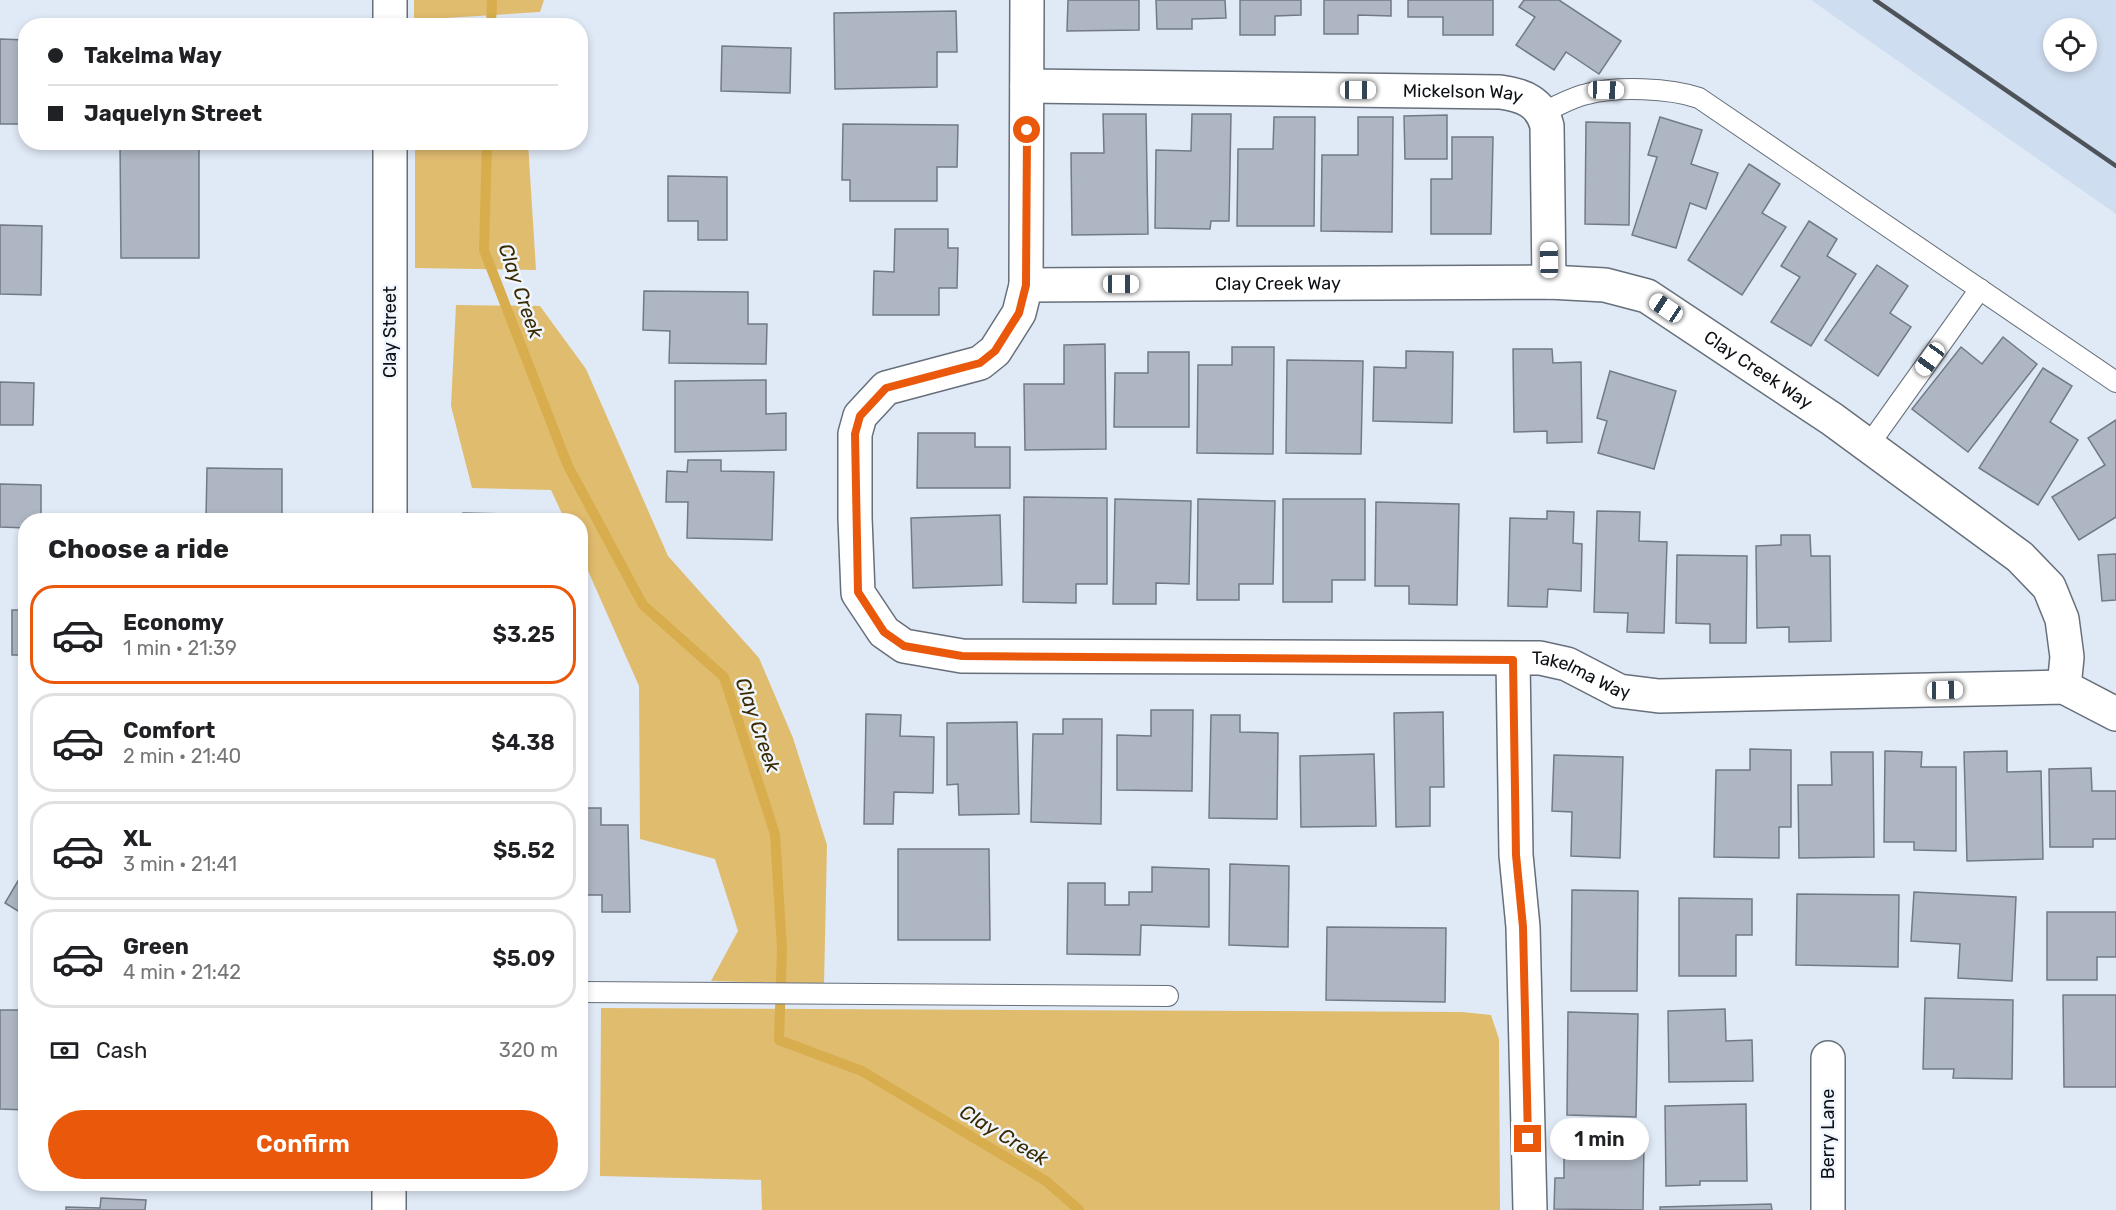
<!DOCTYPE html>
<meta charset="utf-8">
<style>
:root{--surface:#fff;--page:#f2f2f2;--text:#202124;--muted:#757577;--line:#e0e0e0;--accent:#ea580c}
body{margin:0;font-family:Rubik,sans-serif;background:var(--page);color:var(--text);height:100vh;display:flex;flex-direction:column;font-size:22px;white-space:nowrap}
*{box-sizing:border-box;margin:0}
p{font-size:20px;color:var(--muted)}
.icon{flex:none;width:33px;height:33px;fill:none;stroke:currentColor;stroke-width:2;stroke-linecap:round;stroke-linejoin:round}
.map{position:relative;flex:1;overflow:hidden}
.panel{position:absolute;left:18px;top:513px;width:570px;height:678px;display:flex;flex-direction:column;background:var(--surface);border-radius:24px;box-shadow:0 3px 9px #0003}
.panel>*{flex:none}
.guide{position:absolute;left:18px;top:18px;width:570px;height:132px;border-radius:24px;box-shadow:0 3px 9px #0003;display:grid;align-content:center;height:132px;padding:0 30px;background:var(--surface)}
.fabs{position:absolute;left:2043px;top:18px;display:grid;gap:12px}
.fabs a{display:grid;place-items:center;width:54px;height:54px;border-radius:50%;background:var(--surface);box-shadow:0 3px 9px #0003;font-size:30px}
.end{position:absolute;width:27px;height:27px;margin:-14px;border:8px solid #ea580c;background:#fff;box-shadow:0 0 0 3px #fff}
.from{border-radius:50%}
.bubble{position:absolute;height:42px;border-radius:21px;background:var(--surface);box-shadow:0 3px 9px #0003;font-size:20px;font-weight:600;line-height:42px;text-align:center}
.car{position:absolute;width:18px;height:36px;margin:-18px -9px;border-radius:8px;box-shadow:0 0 4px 2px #0007;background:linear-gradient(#fff 24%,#345 0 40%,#fff 0 76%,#345 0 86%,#fff 0)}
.guide b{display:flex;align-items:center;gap:21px;height:57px;font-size:22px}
.guide b+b{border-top:2px solid var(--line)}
.guide i{width:15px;height:15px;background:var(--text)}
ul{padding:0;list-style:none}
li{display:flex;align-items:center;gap:18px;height:99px;margin:0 12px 9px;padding:0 18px;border:3px solid var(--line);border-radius:24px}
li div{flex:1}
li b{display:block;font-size:22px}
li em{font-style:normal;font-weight:600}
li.selected{border-color:var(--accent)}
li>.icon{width:54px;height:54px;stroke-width:1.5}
h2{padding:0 30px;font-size:27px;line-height:72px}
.pay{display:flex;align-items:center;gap:15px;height:66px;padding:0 30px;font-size:22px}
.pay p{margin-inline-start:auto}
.button{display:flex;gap:12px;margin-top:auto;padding:12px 30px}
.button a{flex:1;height:69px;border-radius:36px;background:var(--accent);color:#fff;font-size:24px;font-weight:600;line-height:69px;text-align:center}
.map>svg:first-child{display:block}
</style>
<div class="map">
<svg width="2116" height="1210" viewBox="0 0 2116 1210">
<rect width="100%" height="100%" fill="#e0e9f6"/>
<path fill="#cfddf0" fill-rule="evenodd" d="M1811,0h305v214zM2054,28h32v34h-32z"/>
<g fill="#e0bc6f">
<path d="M414,0h130l-4,12 -126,8z"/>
<path d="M415,143h113l8,127 -121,-2z"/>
<path d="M456,305l84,1 46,63 82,187 91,102 34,80 34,107 -3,139 -113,-3 27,-50 -23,-72 -75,-20 -1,-153 -58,-131 -1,-35h-15l-14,-30 -79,-2 -21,-82z"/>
<path d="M601,1008l861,4 29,3 8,24 1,171h-738l-1,-30 -161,-4z"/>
</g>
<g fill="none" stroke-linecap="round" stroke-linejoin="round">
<g stroke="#d8ad4d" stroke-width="10">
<path d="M491,26l1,-26"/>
<path d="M487,142l-3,108 84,216 75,139 81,72 51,157 7,115 -3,91 83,31 184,110 33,29"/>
</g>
</g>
<g fill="#adb6c2" stroke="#727a85" stroke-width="1.5">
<path d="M1068,0h71v30l-72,1z"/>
<path d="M1156,0h69l1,18 -34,1v10h-35z"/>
<path d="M1240,0h61v15l-26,1v19h-35z"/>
<path d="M1324,0h67v16l-33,-1v19h-34z"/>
<path d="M1408,0h85v35h-50v-18h-35z"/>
<path d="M1524,0h35l62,41 -22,33 -33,-22 -12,18 -38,-25 19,-28 -16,-10z"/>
<path d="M956,11l1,41h-20v35l-102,2 -1,-76z"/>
<path d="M0,39l26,1v70h-7v14h-19z"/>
<path d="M722,46l69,2 -1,45 -69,-2z"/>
<path d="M1103,114h43l2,120 -76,1 -1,-82h33z"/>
<path d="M1192,114h39l-2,107h-18l-1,8 -55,-1 1,-78 35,1z"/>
<path d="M1447,115v44h-42l-1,-43z"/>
<path d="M1274,117h41l-1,109h-77l1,-77h35z"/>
<path d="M1358,117h35l-1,115 -71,-1 1,-76h36z"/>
<path d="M1660,117l42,13 -11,34 27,9 -12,36 -16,-6 -14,45 -44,-13 25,-78 -9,-2z"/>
<path d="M1586,122l44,1 -1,102 -44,-1z"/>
<path d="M843,124l115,1 -1,42h-20v34h-87v-21h-8z"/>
<path d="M1452,137h41l-2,97h-60v-55h21z"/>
<path d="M120,142h79v116h-78z"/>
<path d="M1749,164l31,20 -18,29 24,14 -44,68 -54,-35z"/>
<path d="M668,176l59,1v63h-29v-19h-30z"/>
<path d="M1809,221l28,18 -10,17 29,18 -45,72 -40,-24 29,-45 -19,-11z"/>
<path d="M0,225l42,1 -1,69 -41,-1z"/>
<path d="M895,229h53v19h10l-1,40h-18v27h-66l1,-44 20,1z"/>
<path d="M1877,265l31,21 -18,27 21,14 -33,49 -53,-36z"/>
<path d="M644,291l104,1v32h19l-1,40 -97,-1 1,-32 -27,-1z"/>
<path d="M2003,337l34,27 -69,88 -56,-43 49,-62 21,17z"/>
<path d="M1105,344l1,105 -81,1 -1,-66h40v-39z"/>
<path d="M1232,347h42l-1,107 -76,-1 1,-88h34z"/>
<path d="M1513,349h39l1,14 28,-1 1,80 -35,1v-12l-33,1z"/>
<path d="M1406,351l47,1 -1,71 -79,-2 1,-54 32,1z"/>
<path d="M1148,352h41v75h-75l1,-54h33z"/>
<path d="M1287,360l76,1 -2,93 -75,-1z"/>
<path d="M2043,368l29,18 -22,36 28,18 -40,65 -59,-37z"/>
<path d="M1610,371l66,20 -22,78 -56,-16 9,-32 -10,-3z"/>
<path d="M766,380v34l20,-1v37l-111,2v-71z"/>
<path d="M0,382l34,1 -1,42h-33z"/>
<path d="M2116,420v97l-37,23 -27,-43 53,-32 -17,-27z"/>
<path d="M918,433h57v14h35v41h-93z"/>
<path d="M688,460h33v11l53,1 -2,68 -85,-2 1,-36h-22l1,-31 20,1z"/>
<path d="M207,468l75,1v51l-76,-1z"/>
<path d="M0,484l41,1v35h-15v8l-26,-1z"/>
<path d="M1024,497l83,1v86h-31v19l-53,-1z"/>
<path d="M1115,499l76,2 -2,83 -33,-1v21h-43z"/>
<path d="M1198,499l77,2 -2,83h-34v16h-42z"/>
<path d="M1283,499h82v81h-33v22h-49z"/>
<path d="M1376,502l83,2 -2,101 -48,-1v-18h-34z"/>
<path d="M1547,511l27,1 -1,31 9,1 -1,47 -33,-2 -1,18 -39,-1 2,-88 37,1z"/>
<path d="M1597,511l43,1 -1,29 28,1 -3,91 -37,-1 1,-19 -34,-1z"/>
<path d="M463,513l49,1v6h-49z"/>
<path d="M1000,515l2,70 -89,3 -2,-70z"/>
<path d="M1781,535h29l1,21h19l1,85 -42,1v-15l-32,1 -1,-82 25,-1z"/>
<path d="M2116,554v46l-14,1 -4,-46z"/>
<path d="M1677,555l70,1 -1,87h-36v-19l-34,-1z"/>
<path d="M23,569h3v36h-2z"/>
<rect x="12" y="610" width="14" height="45"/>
<path d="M1151,710h42l-1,81 -75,-1v-55l34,1z"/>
<path d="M1443,712l1,75h-14v39l-34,1 -2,-114z"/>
<path d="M866,714l35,1 -1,21 34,1 -1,56 -39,-1 -1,32h-29z"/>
<path d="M1211,715h29v17l38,1 -1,86 -68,-1z"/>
<path d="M1063,719h39l-1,105 -70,-2 2,-88h30z"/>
<path d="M1017,722l2,92 -60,1 -1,-31 -11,1v-62z"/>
<path d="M1750,749l41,1v77h-12v31l-65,-1 2,-87h34z"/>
<path d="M1885,751l37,1 -1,15h35v84l-42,-1v-8h-30z"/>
<path d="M2007,751v21l34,-1 2,88 -76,2 -3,-109z"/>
<path d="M1831,752h42l1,105 -75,1 -1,-73h34z"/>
<path d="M1374,754l2,72 -75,1 -1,-71z"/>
<path d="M1554,755l69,2 -3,101 -49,-2 1,-44 -20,-1z"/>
<path d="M2091,768l1,23h24v48h-23v8h-43l-1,-78z"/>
<path d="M580,808h21v17h27l2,87h-28v-17h-22z"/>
<path d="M898,849h91l1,91h-92z"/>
<path d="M1230,864l59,2 -1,81 -59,-2z"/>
<path d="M1152,867l57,2v58l-68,-2 -1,30 -73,-1 1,-71h37v22h24v-13h23z"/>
<path d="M25,869l1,1v46l-21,-13z"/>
<path d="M1572,890l66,1 -1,100h-66z"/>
<path d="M1914,892l102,5 -4,84 -54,-3 2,-34 -49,-3z"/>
<path d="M1797,894l102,1 -1,72 -102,-2z"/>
<path d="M1679,898l73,1v36h-16v41h-57z"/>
<path d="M2047,912h69v45h-19v23h-50z"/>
<path d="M1327,927l119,1 -1,74 -119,-2z"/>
<path d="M2063,995h53v92h-52z"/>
<path d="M1925,998l88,2 -1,79 -59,-1 1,-9h-31z"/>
<path d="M1725,1009l1,32 26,-1 1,41 -84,1 -1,-71z"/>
<path d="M0,1010h26v100l-26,-1z"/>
<path d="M1568,1012l70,2 -2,103 -69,-2z"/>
<path d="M1746,1104l1,77h-47v4l-34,1 -1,-80z"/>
<path d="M1564,1142l80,1 -1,67 -89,-1 1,-31h9z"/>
<path d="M101,1198l45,2 -1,10h-79v-3l34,1z"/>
<path d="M1771,1204l1,6h-112v-3z"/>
</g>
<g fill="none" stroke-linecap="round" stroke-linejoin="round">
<defs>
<g id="service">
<path d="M1543,112c15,-6 29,-15 44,-18 30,-8 83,-6 112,4l417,284"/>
<path d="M1868,446l112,-157"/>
<path d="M580,992l588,4"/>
</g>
<g id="minor">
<path id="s1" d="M1027,0l-1,285 -7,28 -24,38 -15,12 -94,25 -26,28 -5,18v84l3,75 26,39 20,14 58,10 578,2 27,6 52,27 40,5 405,-9 52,27"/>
<path d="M390,26v-26"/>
<path id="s2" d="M1027,86l473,6c23,3 41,10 47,34l2,156"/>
<path id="s3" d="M1026,285l523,-3 56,3 42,11 185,123 188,138 29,30 13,32 5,38 -3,30"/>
<path d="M390,520v-378"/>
<path d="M1513,660l3,195 7,72 7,283"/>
<path d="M1828,1058v152"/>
<path d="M389,1210v-26"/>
</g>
</defs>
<use href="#service" stroke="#666f7a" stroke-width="22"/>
<use href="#minor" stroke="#666f7a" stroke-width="36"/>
<use href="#service" stroke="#fff" stroke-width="20"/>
<use href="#minor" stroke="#fff" stroke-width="33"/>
<path stroke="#4e535a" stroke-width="4.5" d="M1875,0l241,166"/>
</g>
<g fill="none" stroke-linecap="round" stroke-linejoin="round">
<path stroke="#ea580c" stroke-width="8" d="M1027,130l-1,155 -7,28 -24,38 -15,12 -94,25 -26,28 -5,18 3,158 26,40 20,14 58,10 551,4 3,195 7,72 5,212"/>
</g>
<g text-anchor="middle" stroke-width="5" stroke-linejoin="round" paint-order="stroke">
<g font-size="18" fill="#0d1014" stroke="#f0f6fe">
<text dy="6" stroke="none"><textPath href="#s2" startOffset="436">Mickelson Way</textPath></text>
<text dy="6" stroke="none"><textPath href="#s3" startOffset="252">Clay Creek Way</textPath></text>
<text transform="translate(390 332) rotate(-90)" y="6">Clay Street</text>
<text dy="6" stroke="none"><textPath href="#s3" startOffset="756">Clay Creek Way</textPath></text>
<text dy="6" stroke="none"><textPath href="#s1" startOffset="1444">Takelma Way</textPath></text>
<text transform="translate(1828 1134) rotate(-90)" y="6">Berry Lane</text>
</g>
<g font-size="20" font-style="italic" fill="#3b2a00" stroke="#f0f6fe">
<text transform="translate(521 291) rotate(71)" y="7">Clay Creek</text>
<text transform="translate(758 725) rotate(71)" y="7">Clay Creek</text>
<text transform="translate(1004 1135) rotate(31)" y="7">Clay Creek</text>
</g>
</g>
</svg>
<div class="fabs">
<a><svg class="icon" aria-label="locate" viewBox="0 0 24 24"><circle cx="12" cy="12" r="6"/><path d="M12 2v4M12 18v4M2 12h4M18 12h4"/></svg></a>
</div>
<i class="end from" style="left:1027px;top:130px"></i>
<i class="end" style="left:1528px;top:1139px"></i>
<div class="bubble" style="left:1550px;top:1118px;width:99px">1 min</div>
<i class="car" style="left:1358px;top:90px;rotate:90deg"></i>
<i class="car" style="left:1606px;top:90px;rotate:92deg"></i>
<i class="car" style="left:1549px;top:260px;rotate:359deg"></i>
<i class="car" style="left:1121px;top:284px;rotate:90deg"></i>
<i class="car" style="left:1666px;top:308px;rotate:304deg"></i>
<i class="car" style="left:1930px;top:359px;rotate:216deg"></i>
<i class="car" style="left:1945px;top:690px;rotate:89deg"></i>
<div class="guide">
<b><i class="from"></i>Takelma Way</b>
<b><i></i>Jaquelyn Street</b>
</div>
<section class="panel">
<h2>Choose a ride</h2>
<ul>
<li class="selected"><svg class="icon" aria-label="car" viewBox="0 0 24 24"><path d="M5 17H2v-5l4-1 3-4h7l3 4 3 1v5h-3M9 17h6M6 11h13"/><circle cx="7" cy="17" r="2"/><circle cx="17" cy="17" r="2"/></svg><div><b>Economy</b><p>1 min · 21:39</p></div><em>$3.25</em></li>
<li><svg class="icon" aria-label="car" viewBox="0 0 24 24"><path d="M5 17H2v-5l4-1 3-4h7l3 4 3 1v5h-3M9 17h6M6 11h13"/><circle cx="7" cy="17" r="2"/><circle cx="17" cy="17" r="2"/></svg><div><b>Comfort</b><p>2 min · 21:40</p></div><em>$4.38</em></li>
<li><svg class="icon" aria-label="car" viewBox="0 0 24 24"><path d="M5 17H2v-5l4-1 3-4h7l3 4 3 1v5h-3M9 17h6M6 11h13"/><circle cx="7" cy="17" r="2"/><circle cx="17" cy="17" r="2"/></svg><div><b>XL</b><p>3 min · 21:41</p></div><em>$5.52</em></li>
<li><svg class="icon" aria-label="car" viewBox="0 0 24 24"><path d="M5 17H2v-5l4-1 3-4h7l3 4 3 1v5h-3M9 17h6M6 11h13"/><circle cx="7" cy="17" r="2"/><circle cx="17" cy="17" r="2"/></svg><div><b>Green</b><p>4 min · 21:42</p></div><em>$5.09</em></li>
</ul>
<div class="pay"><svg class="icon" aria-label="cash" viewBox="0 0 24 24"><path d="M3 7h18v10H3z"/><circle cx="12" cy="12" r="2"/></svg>Cash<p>320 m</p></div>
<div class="button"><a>Confirm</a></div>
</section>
</div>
